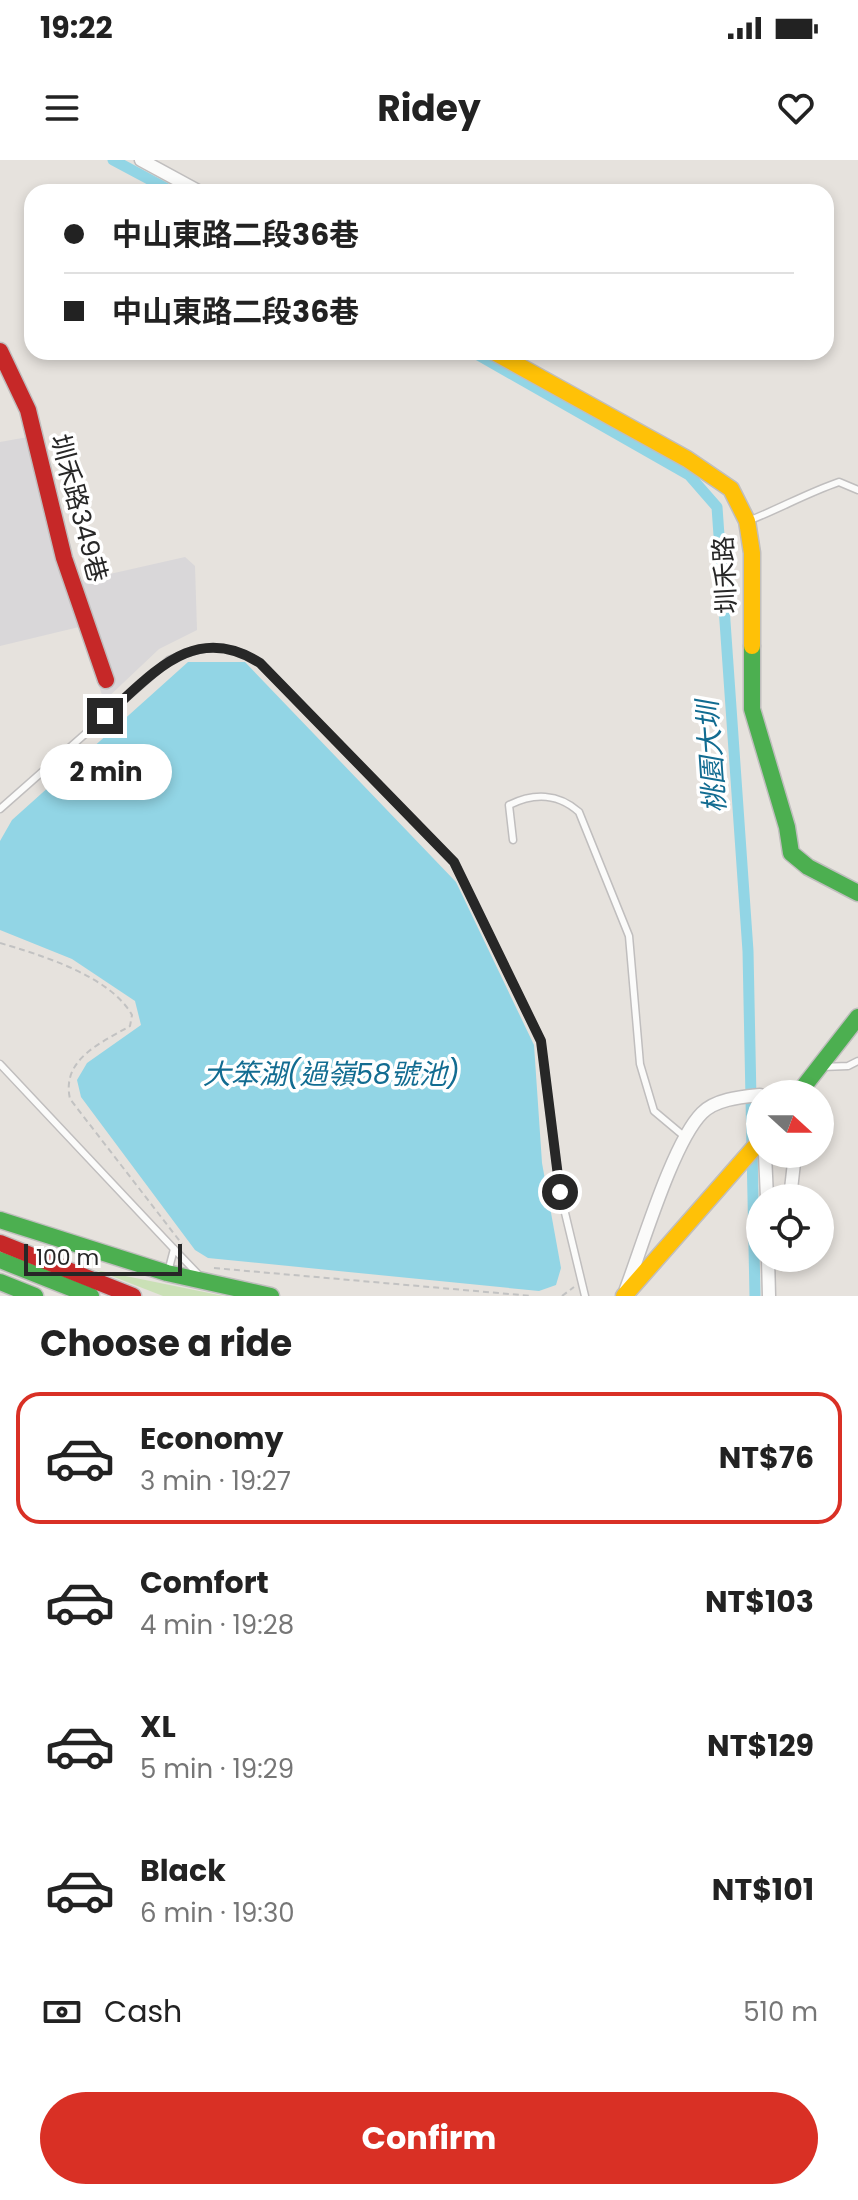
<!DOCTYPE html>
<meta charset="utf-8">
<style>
:root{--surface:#fff;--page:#f2f2f2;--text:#222;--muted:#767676;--line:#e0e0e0;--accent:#d93025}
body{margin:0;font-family:Poppins,"Noto Sans TC",sans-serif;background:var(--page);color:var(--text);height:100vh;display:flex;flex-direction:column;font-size:30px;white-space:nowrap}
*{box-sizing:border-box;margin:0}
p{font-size:26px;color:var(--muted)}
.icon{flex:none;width:44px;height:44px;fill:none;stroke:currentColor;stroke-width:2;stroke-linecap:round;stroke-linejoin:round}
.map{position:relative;height:1136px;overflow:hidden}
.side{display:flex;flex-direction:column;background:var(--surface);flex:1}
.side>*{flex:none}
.hud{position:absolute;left:24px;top:24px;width:810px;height:176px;border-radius:24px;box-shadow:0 4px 12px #0003;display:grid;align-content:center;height:176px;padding:0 40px;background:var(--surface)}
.needle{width:52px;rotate:111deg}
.controls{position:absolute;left:746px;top:920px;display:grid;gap:16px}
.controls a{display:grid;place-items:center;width:88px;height:88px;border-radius:50%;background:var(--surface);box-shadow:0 4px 12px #0003;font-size:40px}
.scale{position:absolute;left:24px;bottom:20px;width:158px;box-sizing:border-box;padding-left:8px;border:4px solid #272727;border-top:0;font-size:22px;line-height:28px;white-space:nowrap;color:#272727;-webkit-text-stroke:6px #fff;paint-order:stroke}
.end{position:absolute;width:36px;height:36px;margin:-18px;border:10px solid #272727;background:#fff;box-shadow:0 0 0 4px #fff}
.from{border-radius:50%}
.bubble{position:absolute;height:56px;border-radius:28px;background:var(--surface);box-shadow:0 4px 12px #0003;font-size:26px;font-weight:700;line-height:56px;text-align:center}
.hud b{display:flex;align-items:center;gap:28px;height:76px;font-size:30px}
.hud b+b{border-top:2px solid var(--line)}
.hud i{width:20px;height:20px;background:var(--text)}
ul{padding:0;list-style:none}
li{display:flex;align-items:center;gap:24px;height:132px;margin:0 16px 12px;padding:0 24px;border:4px solid transparent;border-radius:24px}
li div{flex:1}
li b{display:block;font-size:30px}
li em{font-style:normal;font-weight:700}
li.selected{border-color:var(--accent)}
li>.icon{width:72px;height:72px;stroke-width:1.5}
h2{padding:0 40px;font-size:36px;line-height:96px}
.pay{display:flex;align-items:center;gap:20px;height:88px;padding:0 40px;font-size:30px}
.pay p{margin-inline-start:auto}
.action{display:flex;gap:16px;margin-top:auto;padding:16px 40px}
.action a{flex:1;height:92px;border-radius:48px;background:var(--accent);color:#fff;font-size:32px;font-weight:700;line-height:92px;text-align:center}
.status{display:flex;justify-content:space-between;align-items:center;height:56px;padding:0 40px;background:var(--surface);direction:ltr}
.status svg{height:22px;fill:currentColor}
header{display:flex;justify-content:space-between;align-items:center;height:104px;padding:0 40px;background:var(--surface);font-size:36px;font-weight:700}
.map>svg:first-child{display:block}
</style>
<div class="status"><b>19:22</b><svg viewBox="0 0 49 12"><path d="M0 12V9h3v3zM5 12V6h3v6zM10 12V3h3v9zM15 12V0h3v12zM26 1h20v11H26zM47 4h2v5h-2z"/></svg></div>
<header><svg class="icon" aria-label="menu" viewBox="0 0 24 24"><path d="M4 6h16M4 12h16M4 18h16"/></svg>Ridey<svg class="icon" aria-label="heart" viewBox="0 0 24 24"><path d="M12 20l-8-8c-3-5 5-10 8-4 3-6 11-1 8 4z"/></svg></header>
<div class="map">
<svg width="858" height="1136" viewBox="0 0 858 1136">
<rect width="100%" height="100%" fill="#e6e2dd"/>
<path fill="#d9d7d9" d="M28,277l42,146 115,-26 10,9 2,64 -38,19 -55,52 -25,-74 -79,19v-204z"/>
<path fill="#cae0b6" d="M96,1110l128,26h-61z"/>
<path fill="#92d5e5" d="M188,502h57l211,220 78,163 8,118 19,105 -5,17 -17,6 -331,-33 -13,-8 -114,-153 -4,-17 10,-17 54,-38 -6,-24 -63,-42 -72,-29v-89l12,-21z"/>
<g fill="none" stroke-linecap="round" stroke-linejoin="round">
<g stroke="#92d5e5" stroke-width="11">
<path d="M113,0l60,32"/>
<path d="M473,192l216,123 28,32 31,444 7,345"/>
</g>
<defs>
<g id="lane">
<path d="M748,361c31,-12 59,-28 91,-39l19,8"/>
<path d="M0,649l169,-149c36,-15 56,-19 91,3l194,199 87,179 19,151 25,104"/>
<path d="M513,680l-4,-35c24,-12 49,-12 70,7l50,124 11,128 14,47 31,26"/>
<path d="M0,904l174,185"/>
<path d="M822,907l26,-1 10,-5"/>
<path d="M168,1112l6,-23 23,24"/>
</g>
<g id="street">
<path d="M141,0l59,32"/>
<path d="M777,934h1"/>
<path d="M765,994l2,44"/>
<path d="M790,1038l5,-44"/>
<path d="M768,1098l1,38"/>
<path d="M626,1129c16,-42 47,-147 76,-176 14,-14 39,-16 58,-18"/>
</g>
<g id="fast">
<path d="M752,486v63l35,118 4,26 17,14 50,26"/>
<path d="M798,934l60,-77"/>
<path d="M0,1060l167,53 104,23"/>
<path d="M0,1100l91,36"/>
<path d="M0,1122l35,14"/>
</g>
<g id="slow">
<path d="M494,192l193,107 44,30 16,32 5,32v93"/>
<path d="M624,1136l136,-155"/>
</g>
<g id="jam">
<path d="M0,191l28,59 36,148 42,122"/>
<path d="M0,1083l133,53"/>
</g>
</defs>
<use href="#lane" stroke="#c0bebe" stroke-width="9"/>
<use href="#street" stroke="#c0bebe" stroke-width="15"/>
<use href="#fast" stroke="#c0bebe" stroke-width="19"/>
<use href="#slow" stroke="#c0bebe" stroke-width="19"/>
<use href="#jam" stroke="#c0bebe" stroke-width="19"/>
<g stroke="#c2c2c2" stroke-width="2" stroke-dasharray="6 4" stroke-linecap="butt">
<path d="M0,783c41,12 110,33 132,72l-2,11c-29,17 -69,33 -60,73l112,145"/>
<path d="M214,1108l318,28"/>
<path d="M562,1136l12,-9"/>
</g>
<use href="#lane" stroke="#fbfbfa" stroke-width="6"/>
<use href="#street" stroke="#fbfbfa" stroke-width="12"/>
<use href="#fast" stroke="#4caf50" stroke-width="16"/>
<use href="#slow" stroke="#ffc107" stroke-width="16"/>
<use href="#jam" stroke="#c62828" stroke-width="16"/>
</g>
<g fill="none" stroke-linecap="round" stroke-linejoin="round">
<path stroke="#272727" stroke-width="10" d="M105,556c48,-42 89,-95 155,-53l194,199 87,179 19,151"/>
</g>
<g text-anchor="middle" stroke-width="7" stroke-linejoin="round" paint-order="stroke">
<g font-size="26" fill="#272727" stroke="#fff">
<text transform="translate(79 348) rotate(75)" y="9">圳禾路349巷</text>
<text transform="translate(725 415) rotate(-93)" y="9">圳禾路</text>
</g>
<g font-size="28" font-style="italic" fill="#126c91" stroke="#fff">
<text transform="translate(711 597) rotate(-94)" y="10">桃園大圳</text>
<text x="331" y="924">大笨湖(過嶺58號池)</text>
</g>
</g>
</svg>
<div class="controls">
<a><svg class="needle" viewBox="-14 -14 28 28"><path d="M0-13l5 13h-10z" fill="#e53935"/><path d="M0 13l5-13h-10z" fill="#767676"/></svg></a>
<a><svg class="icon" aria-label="locate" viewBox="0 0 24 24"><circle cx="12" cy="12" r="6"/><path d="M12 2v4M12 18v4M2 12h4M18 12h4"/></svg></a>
</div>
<div class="scale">100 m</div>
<i class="end from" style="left:560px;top:1032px"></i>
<i class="end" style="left:105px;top:556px"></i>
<div class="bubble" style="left:40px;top:584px;width:132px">2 min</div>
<div class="hud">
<b><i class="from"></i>中山東路二段36巷</b>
<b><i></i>中山東路二段36巷</b>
</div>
</div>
<section class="side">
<h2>Choose a ride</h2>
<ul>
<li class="selected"><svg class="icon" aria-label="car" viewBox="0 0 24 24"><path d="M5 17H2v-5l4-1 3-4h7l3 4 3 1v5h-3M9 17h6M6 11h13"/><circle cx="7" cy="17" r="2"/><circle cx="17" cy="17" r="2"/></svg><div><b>Economy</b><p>3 min · 19:27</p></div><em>NT$76</em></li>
<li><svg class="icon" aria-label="car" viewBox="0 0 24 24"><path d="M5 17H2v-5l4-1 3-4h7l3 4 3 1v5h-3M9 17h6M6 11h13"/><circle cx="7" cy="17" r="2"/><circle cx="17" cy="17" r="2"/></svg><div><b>Comfort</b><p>4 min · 19:28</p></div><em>NT$103</em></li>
<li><svg class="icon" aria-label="car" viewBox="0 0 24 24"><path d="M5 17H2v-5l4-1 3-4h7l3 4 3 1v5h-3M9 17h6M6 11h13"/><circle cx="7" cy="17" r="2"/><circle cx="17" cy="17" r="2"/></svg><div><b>XL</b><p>5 min · 19:29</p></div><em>NT$129</em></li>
<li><svg class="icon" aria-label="car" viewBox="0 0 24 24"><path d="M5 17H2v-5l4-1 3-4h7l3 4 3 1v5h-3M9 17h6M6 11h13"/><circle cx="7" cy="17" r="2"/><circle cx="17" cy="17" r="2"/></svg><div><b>Black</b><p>6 min · 19:30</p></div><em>NT$101</em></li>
</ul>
<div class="pay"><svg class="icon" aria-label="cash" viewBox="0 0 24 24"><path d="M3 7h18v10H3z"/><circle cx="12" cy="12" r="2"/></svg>Cash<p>510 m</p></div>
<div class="action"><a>Confirm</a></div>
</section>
